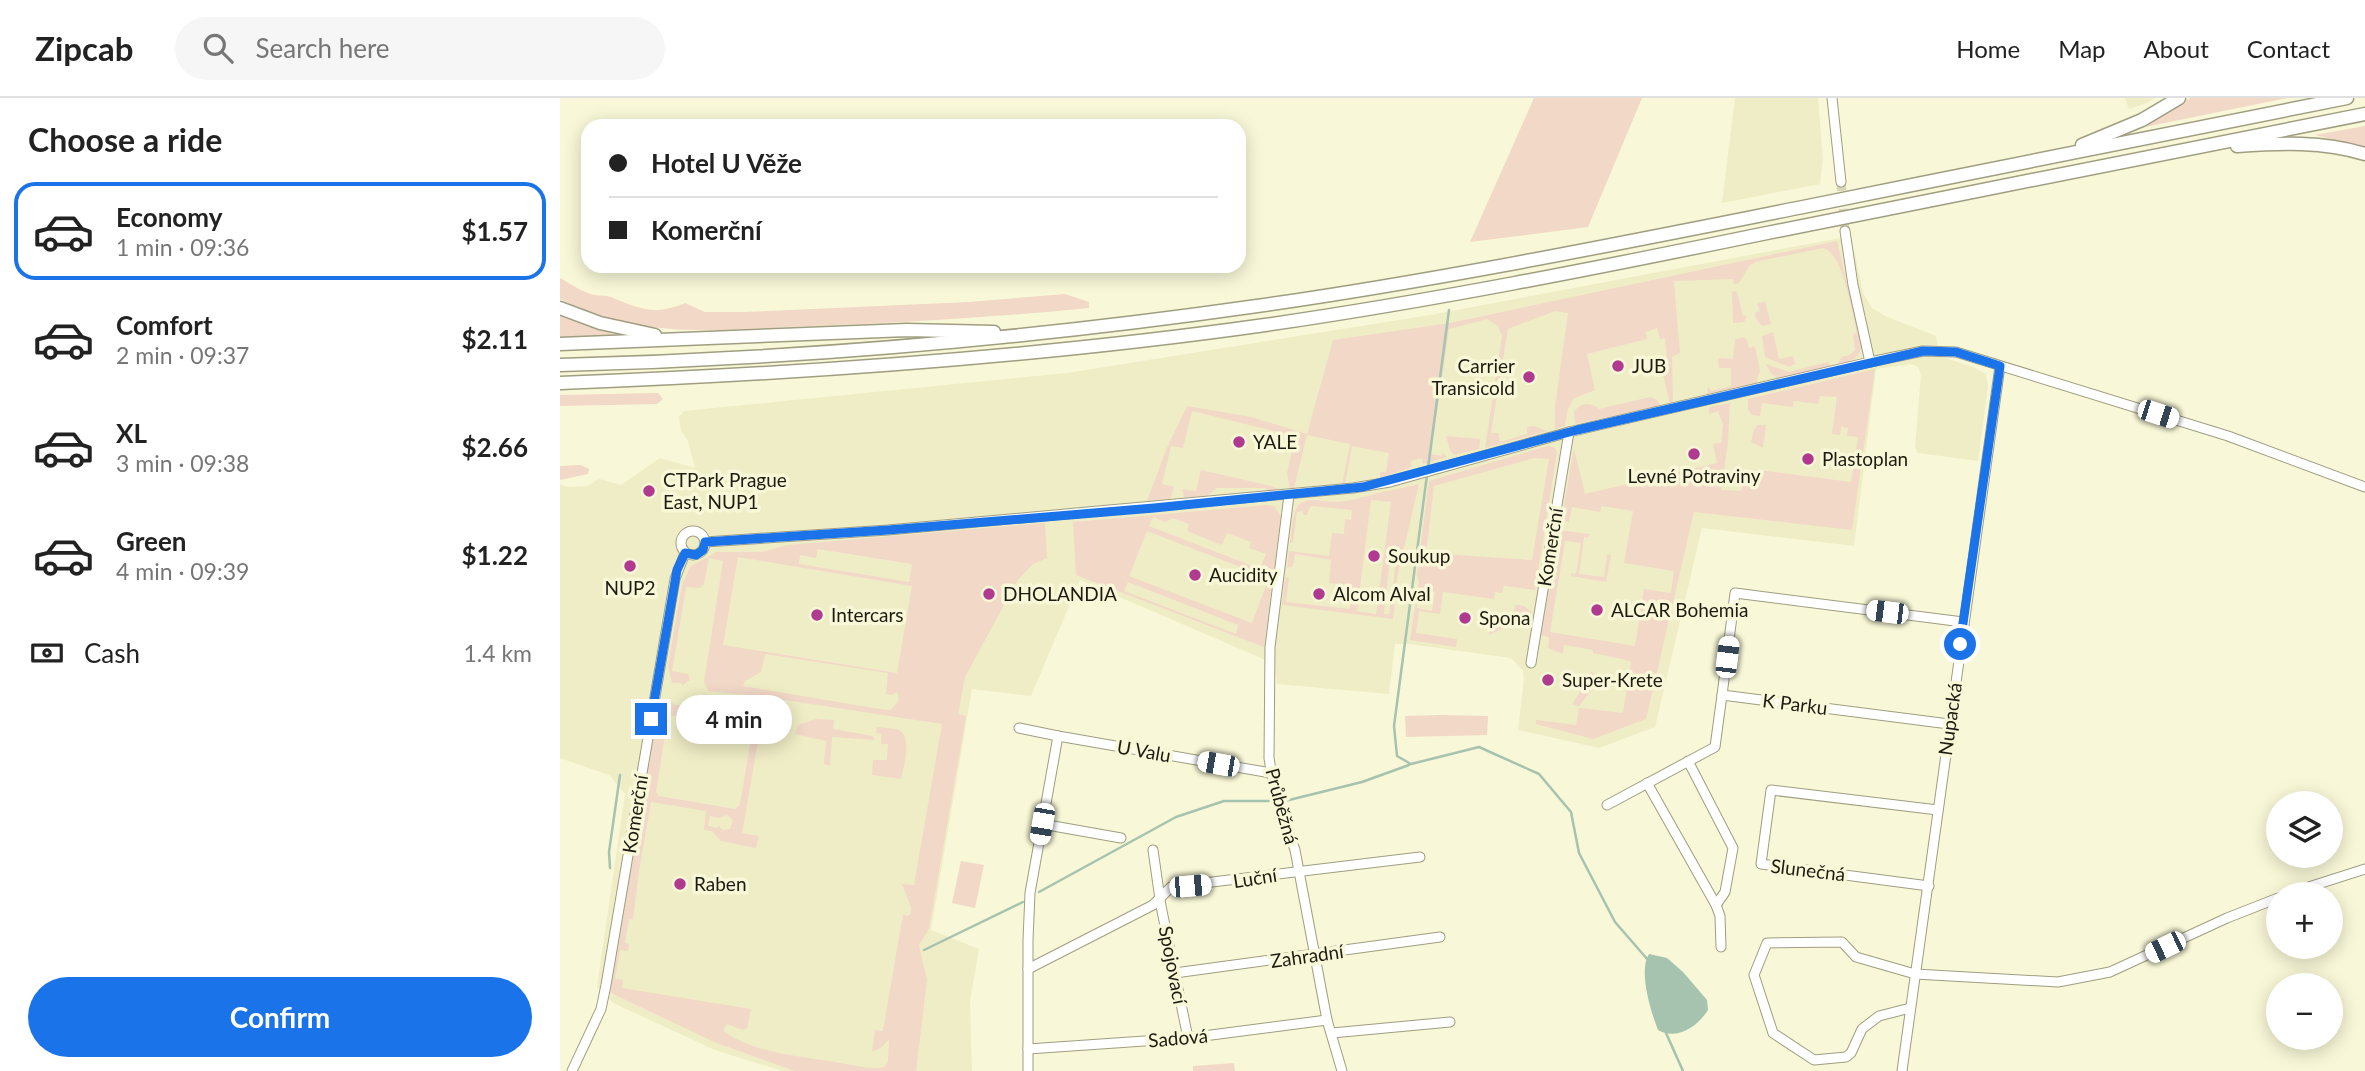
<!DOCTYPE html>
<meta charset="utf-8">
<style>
:root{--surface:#fff;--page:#f6f6f6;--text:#222;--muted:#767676;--line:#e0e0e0;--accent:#1a73e8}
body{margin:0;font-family:Lato,sans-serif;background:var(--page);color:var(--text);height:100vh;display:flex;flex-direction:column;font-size:26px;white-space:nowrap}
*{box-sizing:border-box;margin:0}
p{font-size:23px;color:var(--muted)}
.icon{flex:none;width:38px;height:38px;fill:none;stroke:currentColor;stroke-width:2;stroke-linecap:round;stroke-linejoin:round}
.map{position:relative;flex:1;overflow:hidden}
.drawer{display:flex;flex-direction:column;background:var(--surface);width:560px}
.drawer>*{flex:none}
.guide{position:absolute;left:21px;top:21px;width:665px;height:154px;border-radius:21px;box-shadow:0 4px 18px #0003;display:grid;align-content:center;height:154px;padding:0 28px;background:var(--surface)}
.buttons{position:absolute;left:1706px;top:693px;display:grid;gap:14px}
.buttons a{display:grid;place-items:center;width:77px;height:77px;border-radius:50%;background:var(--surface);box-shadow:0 4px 18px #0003;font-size:35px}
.end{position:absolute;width:32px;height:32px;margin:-16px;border:9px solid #1a73e8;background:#fff;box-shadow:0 0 0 4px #fff}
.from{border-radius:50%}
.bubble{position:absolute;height:49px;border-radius:24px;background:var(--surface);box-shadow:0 4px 18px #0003;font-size:23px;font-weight:700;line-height:49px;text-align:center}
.car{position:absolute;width:21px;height:42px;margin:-21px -10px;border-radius:9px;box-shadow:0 0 5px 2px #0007;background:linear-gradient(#fff 24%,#345 0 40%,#fff 0 76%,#345 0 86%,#fff 0)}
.guide b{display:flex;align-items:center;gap:24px;height:66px;font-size:26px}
.guide b+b{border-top:2px solid var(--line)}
.guide i{width:18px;height:18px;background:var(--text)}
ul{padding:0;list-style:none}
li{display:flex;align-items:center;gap:21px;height:98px;margin:0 14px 10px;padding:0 14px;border:4px solid transparent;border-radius:21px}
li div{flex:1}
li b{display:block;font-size:26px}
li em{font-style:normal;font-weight:700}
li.on{border-color:var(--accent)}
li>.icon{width:63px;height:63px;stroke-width:1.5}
h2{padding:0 28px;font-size:32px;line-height:84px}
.pay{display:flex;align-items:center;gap:18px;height:77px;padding:0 28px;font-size:26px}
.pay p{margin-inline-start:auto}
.cta{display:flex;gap:14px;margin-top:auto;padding:14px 28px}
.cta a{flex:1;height:80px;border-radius:42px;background:var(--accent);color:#fff;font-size:28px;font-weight:700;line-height:80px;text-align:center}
header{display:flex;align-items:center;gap:42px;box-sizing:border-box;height:98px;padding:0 35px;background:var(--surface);border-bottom:2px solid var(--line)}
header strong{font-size:33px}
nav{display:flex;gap:38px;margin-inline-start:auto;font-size:24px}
.search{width:490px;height:63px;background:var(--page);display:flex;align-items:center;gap:18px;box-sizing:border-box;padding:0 24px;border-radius:38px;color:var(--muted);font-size:26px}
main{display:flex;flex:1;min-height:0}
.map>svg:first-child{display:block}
</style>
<header>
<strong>Zipcab</strong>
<div class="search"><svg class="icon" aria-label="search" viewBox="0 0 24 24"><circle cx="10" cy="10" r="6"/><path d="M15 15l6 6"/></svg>Search here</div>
<nav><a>Home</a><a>Map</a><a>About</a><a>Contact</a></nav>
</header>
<main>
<section class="drawer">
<h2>Choose a ride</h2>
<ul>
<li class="on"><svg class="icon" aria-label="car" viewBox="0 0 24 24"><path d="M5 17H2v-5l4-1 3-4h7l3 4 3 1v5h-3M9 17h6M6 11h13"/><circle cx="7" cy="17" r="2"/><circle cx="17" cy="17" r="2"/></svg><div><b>Economy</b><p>1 min · 09:36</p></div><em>$1.57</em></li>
<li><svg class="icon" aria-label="car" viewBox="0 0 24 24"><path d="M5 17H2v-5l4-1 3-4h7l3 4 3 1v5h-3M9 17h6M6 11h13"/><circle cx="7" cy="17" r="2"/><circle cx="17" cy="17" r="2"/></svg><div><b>Comfort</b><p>2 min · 09:37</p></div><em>$2.11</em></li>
<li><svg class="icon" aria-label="car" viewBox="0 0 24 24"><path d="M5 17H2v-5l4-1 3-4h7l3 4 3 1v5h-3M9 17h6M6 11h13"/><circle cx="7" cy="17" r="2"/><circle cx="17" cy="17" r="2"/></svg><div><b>XL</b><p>3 min · 09:38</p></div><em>$2.66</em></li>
<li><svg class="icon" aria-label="car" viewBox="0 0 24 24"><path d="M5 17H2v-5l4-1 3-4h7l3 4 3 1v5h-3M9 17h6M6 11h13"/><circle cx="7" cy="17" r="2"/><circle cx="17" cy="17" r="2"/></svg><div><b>Green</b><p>4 min · 09:39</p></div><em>$1.22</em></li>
</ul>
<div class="pay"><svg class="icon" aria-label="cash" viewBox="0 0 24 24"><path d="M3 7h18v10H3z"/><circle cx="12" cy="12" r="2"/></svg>Cash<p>1.4 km</p></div>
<div class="cta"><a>Confirm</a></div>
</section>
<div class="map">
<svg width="1805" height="973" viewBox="0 0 1805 973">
<rect width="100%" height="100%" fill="#f8f7d7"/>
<g fill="#efedc6">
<path d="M1175,0h83l5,61 -3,25 -98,19z"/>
<path d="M1565,0h29l-7,5 -18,6z"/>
<path d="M1291,138l12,57 9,15 13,8 51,20 3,20 34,11 13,7 2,13 -10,74 -60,-8 -3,-6 6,-72 -3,-8 -6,-3 -36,5 -22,177 -152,-18 -47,199 -56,21 -81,-18 6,-52 -1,-7 -12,-13 -102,-14h-14l-6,50 -112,-10 -2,-20 -195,-84 -49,116 -59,-7 -41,241 48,19 -9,52 2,70h-189l-68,-21 -102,-47 -16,-16 28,-193 -16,-19 -49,-17v-274l7,3 20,-1 12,-7 22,6 39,-27 35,10 -7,-27 -7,-10 -2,-14 5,-6 383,-38 363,-58z"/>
</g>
<g fill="#f2d8c7" fill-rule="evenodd">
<path d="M974,0h108l-54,129 -118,15z"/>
<path d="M1630,0h97l-142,29z"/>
<path d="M1805,28v22l-50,-13z"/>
<path d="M1277,143l25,105c-4,14 -11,16 -24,18l3,-7 9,-2 5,-5 -2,-16 4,-1c-6,-21 -13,-80 -34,-85l-68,14 -5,3 -11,18 -5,1 -1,-5 -59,2 6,72 -8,4 1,46 -3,1 -7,-30v-3l5,-1 -3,-32 -5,1 -3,-11 -11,4 1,7 -60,15 8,36 -22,9 -5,10 -3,17 -10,3v-22l13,-94 -13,-2 -47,18 -17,104h7l2,9 27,-8v-7l7,-1 13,5 -62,17 17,-112 -4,-10 -11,-7 -38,10 -18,125 11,2 1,-3 4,4 -24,7 -1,-6 -12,3 2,6 -32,11v-6h6l3,-19 -37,-7 -7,38 -3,1 8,-41 -43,-9 -13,53 -4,1 -3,-16 8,-37 -103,-25 -9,37 -12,-2 -9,38 12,3 -4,12 -23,2 19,-51 21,-44 64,11 56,17 26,-94 117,-17z"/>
<path d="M0,180c11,6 23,15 35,17 5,1 11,0 16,2 29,12 43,19 74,6l20,9h41l223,-10 96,-8 24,8v6c-92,9 -184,15 -277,18 -95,3 -163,16 -252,-27z"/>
<path d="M1172,193l5,1 6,24h4l-3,6 -11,1z"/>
<path d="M1205,203l6,23 -9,2 -6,-7 -1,-6 5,-2 -3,-7z"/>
<path d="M0,216l56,21v2l-56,1z"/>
<path d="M1213,234l6,27 14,-3 2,8 -6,3 -24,-10 -3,-21z"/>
<path d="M1184,239l3,3 2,8 6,-2 5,25 -4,12 -49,11 1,-8 3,5 20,-5v-18h-12l-1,-10 15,1 2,-20z"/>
<path d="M1268,264l3,4 -54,12 -7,-6 -4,-8 23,8z"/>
<path d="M1315,271l-23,161 -158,-18 -48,207 -53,20 -57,-15v-4l40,5 3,-17 44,5 8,-52 -38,-8v-3l-29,-5 -1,9 -15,-6 1,-11 -8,-2 18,-105 30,4 -1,4 -4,-1 -5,37 25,3 3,-23 4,1 -5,27 -35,-6v-3l5,1 5,-31 -16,-2 -15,91 85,14 9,-57 27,4 3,-22 -50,-8 9,-52 -31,-5 -2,6 -28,-5 -3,15 -8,-2 13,-71 11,45 132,-31 -4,-19 8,-1 2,-18 -5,-14 -9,3v-7l21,-4 -2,39 -7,48 20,1 3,-18 7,-4 100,13 7,-45 -11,-1 1,-8 -7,-1 -1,8 -8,-1 5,-37 -17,-1 -2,8 -24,-3 -1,6 -31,-4 -2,13 -8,-1 -4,-5v-11z"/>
<path d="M98,295l5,6 -6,5 -97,2v-11z"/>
<path d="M1090,299l7,3 4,6 -86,18 -1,-12c7,-10 16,-10 25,-3z"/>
<path d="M1198,327h8l-3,23 -12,-6 3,-13z"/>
<path d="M886,338l34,3 -1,10 -25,6 -4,-5z"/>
<path d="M987,348l7,1 3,5 -22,138 -31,-4 -2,7 -7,-1 -1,7 -51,-7 -3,22 -21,-3 -3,22 41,6 -1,8 -46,-7 9,-58 -2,-8 12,-93zM974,360l15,1 -17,101 -106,-7 8,-67zM859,492l16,2 -3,19 -15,-3z"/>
<path d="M21,367l8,4 -1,5 -28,6v-14z"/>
<path d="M641,372l70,16 10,4 -14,1 -1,-3h-49l-11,9 -22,1 -2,-9 14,2z"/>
<path d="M859,386l-22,94 -4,41 -111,-14 3,-28 4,1 -3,24 64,7 2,-23 -23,-3 2,-23 -36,-6 -2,12 -6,2 2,-17 40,5 3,-23 12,1 1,-15 6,1 1,-10 -39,-4 -3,1 -3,8h-4v-4l-6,1 -4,30 -3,1c2,-10 1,-28 8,-37 8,-10 25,-4 36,-4 14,0 25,-4 37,-7 16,-5 33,-7 48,-11zM811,402l20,2 -15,112 -19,-3zM831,450h7l-9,66h-5z"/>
<path d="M707,407l7,1 7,10 -17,131 -188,-72 -3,-53zM593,419l12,5 8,-4 16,6 -2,7 35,14 5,-12 24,9 -2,6 17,6 -6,15 -111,-43zM587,433l122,47 -17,45 -123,-47zM568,484l110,43 -2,9 -112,-43z"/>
<path d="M485,425l2,35 -14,6 -16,17 -52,96 -7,37 8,2 -37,213 -10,16 8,35 -11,91h-121l-81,-29 -105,-50 49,-283 4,-4 11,-2 1,2h8l4,3 -1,6 2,1 -1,2 -18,-2 -12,77 3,4 76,13 5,-4 15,-90 22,5 5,3v11l-22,-4 -18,103 17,3 -3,12 -35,-7 -9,-10 -8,-1 2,-19 -55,-9 -12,69 -6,49 -4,-1 -4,24 4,1 -1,7 -8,-1 -5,29 8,1 -1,8 129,21 -4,19 -4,2 -16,-6 -4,7c33,23 77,25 117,32 14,2 30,7 44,4l4,-5 1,-23 -7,8 -10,5 3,-22 8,1 20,-117 4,2 4,-2v-7l-9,-23 12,1 28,-161 -183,-28 -51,-5 -4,-9 19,-121 -14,-3 -5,26 -4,4 -14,-1 -14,84 16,3 2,6 -8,6v-3h-10l-4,-18 14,-80 8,-18 26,-15h46l25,-7zM258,451l94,15 -3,18 -110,-18 1,-9 16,3zM178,459l174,29 -15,87 -174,-28zM205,556l123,19 -2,21 6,1 5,-3 2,8 -8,10 -11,-1 -137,-23 2,-5 16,-9zM167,717l6,5 -3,9 -7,1 -5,-5v3l-10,-2 2,-10 10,2z"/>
<path d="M955,507c8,0 12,1 17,8l-2,10 -9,4 -11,-2 -21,10 2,-12 15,2 1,-8h6z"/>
<path d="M1031,574l10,6 -22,28 -7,-1z"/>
<path d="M880,617l48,1 -1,19 -81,2 -1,-21z"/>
<path d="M256,621l18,1 -1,9 40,7 2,4 -43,-3 -2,29 -6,-2 2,-23 -31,-7 3,-9z"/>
<path d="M317,629c7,1 16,1 22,3 14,7 4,38 2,49l-29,-4 1,-15h14l1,-16h-7v-10l-5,-1z"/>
<path d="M401,763l23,4 -9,43 -23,-5z"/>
<path d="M674,965l1,8h-42v-5z"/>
</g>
<path fill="#a6c3af" d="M1089,856l18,4 16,14 24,28 1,10c-10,16 -31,31 -50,20 -7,-18 -20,-59 -9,-76z"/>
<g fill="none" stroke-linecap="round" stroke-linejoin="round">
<g stroke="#a6c3af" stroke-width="2.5">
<path d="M868,370l21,-158"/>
<path d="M867,377l-33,251 3,30 14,8 68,-17 60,27 32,38 8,41 36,69 33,38"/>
<path d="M725,703l77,-19 47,-17"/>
<path d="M50,770l-1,-16 11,-77"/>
<path d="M479,794l137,-75 48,-16h45"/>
<path d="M364,852l99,-48"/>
<path d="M1106,935l17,38"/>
</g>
<path stroke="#d7d6b9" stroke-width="9" stroke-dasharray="9 4.5" stroke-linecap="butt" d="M1281,84l4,49"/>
<defs>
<g id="minor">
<path d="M1272,0l9,84"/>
<path d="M1285,133l8,54 17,77 53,-11 33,1 272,84 137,51"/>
<path d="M729,397l-19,152 -1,111 6,37 20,55 32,170 15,51"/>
<circle cx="133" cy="445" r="12"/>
<path d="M145,444l183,-12 465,-42 37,-6 179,-50 301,-70"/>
<path d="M971,565l38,-231"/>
<path d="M1162,597l13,-102 228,29"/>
<path d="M459,630l39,8"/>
<path d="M1128,663l45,87 -8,44 -9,13"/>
<path d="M1087,685l69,122 4,11 1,31"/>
<path d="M1047,707l108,-58 7,-52 227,29"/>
<path d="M482,726l79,14"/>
<path d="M593,752l8,56 27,132"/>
<path d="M1369,788l-168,-22 10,-74 167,20"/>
<path d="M1727,796l78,-25"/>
<path d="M468,871l125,-64 18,-18 249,-30"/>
<path d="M615,875l265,-36"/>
<path d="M1350,910l-31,8 -17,13 -11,24 -5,4 -32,3 -41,-27 -19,-58 13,-32 75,-1 14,15 59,17 143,8 52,-10 117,-54 51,-20"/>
<path d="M772,935l118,-11"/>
<path d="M468,951l160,-11 139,-18"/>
<path d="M12,973l29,-62 5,-24 69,-406 10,-26"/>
<path d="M468,973v-131l2,-47 28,-157 213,37"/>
<path d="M1342,973l98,-705"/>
</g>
<g id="highway">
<path d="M1522,47l60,-25 37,-22"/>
<path d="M1677,48c44,-3 85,-5 128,8"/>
<path d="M0,210l40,15 55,12"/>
<path d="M0,246l347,-14 87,2"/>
<path d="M0,267c233,-6 466,-26 697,-59 183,-26 364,-63 546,-99 181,-37 362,-72 544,-109"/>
<path d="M0,285c236,-9 471,-25 705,-58 166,-24 332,-57 497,-91 201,-40 402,-81 603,-120"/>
</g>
</defs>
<use href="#minor" stroke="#9f9e81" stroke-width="11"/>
<use href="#highway" stroke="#9f9e81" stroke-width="15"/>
<use href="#minor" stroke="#fff" stroke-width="9"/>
<use href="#highway" stroke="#fff" stroke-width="12"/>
</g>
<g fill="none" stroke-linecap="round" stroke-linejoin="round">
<path stroke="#1a73e8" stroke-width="9" d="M91,621l26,-149 8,-17 11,2 7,-5 2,-8 183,-12 266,-22 209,-21 214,-57 346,-79 33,1 44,14 -40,278"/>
</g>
<g fill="#b03a90" stroke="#f8f7d7" stroke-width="2.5">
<circle cx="1058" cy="268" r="7"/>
<circle cx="969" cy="279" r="7"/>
<circle cx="679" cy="344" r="7"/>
<circle cx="1134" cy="356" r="7"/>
<circle cx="1248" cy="361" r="7"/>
<circle cx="89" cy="393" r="7"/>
<circle cx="814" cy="458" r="7"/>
<circle cx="70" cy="468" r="7"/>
<circle cx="635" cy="477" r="7"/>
<circle cx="429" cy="496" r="7"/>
<circle cx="759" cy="496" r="7"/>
<circle cx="1037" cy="512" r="7"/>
<circle cx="257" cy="517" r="7"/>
<circle cx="905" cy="520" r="7"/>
<circle cx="988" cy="582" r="7"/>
<circle cx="120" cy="786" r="7"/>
</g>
<g text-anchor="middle" stroke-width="7" stroke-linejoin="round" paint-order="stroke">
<g font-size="19" fill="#1d1c11" stroke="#f8f7d7" text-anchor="start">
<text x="955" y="275" text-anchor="end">Carrier<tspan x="955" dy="22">Transicold</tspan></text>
<text x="1072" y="275">JUB</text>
<text x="693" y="351">YALE</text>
<text x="1262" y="368">Plastoplan</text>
<text x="1134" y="385" text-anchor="middle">Levné Potraviny</text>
<text x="103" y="389">CTPark Prague<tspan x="103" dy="22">East, NUP1</tspan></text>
<text x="828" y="465">Soukup</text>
<text x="649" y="484">Aucidity</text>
<text x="70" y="497" text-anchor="middle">NUP2</text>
<text x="443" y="503">DHOLANDIA</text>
<text x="773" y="503">Alcom Alval</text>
<text x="1051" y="519">ALCAR Bohemia</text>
<text x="271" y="524">Intercars</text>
<text x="919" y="527">Spona</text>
<text x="1002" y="589">Super-Krete</text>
<text x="134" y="793">Raben</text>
</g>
<g font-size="19" fill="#1d1c11" stroke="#f8f7d7">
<text transform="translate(990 449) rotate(-81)" y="7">Komerční</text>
<text transform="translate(1235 606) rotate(7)" y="7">K Parku</text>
<text transform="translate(1390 621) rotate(-82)" y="7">Nupacká</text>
<text transform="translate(584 653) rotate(10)" y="7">U Valu</text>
<text transform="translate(722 708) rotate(75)" y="7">Průběžná</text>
<text transform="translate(75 716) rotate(-81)" y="7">Komerční</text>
<text transform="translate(1248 772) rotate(7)" y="7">Slunečná</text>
<text transform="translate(695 780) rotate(-9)" y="7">Luční</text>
<text transform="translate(747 858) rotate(-8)" y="7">Zahradní</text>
<text transform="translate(613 867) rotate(79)" y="7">Spojovací</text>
<text transform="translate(618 940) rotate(-5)" y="7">Sadová</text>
</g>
</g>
</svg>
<div class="buttons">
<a><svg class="icon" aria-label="layers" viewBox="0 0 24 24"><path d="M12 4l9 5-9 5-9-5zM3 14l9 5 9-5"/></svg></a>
<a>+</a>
<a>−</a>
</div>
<i class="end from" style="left:1400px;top:546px"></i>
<i class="end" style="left:91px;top:621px"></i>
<div class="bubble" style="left:116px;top:597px;width:116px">4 min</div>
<i class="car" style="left:1598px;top:316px;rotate:108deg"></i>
<i class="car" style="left:1327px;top:514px;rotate:277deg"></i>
<i class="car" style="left:1167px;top:559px;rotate:7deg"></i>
<i class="car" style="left:658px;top:666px;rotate:280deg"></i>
<i class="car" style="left:482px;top:726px;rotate:190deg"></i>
<i class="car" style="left:630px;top:788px;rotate:85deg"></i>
<i class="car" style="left:1605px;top:849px;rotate:244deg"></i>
<div class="guide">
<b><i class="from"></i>Hotel U Věže</b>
<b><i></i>Komerční</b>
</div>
</div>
</main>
